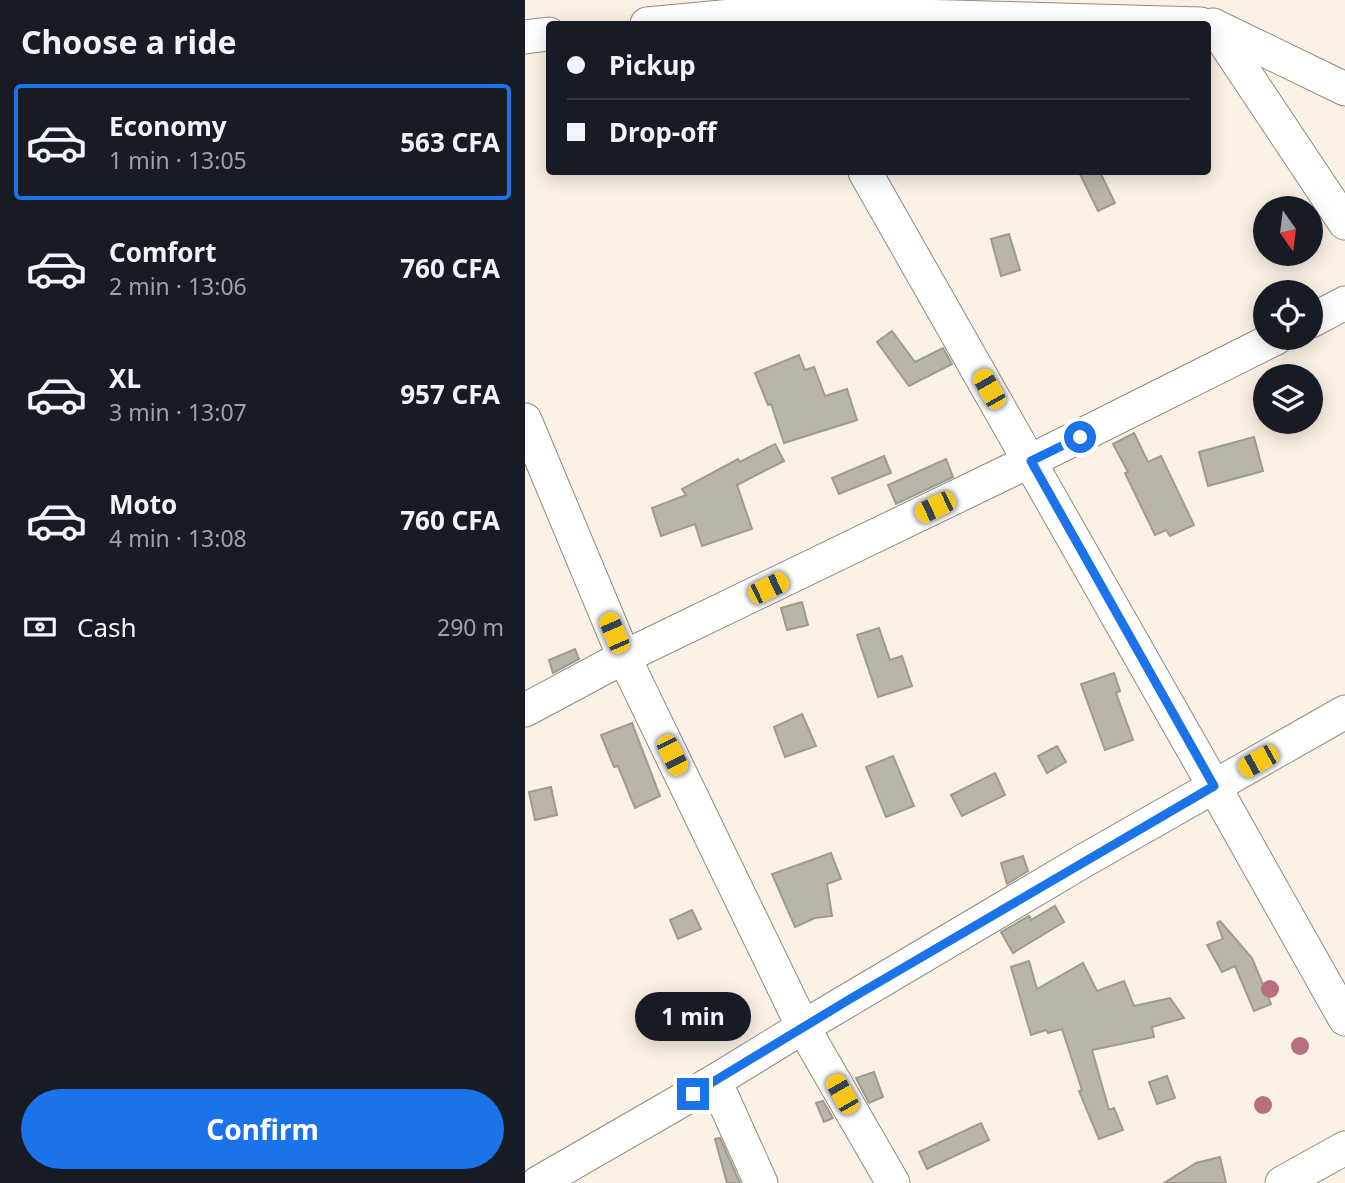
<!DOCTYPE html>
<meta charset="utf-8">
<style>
:root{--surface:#171b24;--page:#242831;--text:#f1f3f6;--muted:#9ea1a6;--line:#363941;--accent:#1a73e8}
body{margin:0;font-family:"Noto Sans",sans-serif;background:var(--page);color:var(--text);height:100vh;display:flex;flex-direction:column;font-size:26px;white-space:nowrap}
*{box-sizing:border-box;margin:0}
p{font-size:23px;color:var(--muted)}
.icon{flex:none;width:38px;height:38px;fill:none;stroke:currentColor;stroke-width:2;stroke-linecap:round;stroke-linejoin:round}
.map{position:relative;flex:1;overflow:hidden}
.details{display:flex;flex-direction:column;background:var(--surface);width:525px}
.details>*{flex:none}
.banner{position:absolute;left:21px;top:21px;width:665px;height:154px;border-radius:7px;box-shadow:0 4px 18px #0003;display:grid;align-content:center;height:154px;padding:0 21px;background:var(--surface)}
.needle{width:46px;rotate:166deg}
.fabs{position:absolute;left:728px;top:196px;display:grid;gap:14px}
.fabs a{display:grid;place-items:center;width:70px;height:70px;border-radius:50%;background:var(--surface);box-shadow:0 4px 18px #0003;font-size:35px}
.end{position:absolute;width:32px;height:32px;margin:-16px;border:9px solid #1a73e8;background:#fff;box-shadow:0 0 0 4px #fff}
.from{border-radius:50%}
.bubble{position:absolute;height:49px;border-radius:24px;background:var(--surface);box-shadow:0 4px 18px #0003;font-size:23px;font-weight:700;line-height:49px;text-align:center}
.car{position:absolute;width:21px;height:42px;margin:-21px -10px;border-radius:9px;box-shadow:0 0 5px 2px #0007;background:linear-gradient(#f5c518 24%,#345 0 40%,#f5c518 0 76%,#345 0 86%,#f5c518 0)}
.banner b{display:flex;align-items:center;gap:24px;height:66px;font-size:26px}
.banner b+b{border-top:2px solid var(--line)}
.banner i{width:18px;height:18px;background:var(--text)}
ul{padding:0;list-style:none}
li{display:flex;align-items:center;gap:21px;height:116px;margin:0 14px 10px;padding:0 7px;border:4px solid transparent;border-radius:7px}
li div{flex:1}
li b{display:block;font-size:26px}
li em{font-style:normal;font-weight:700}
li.current{border-color:var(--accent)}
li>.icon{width:63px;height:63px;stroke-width:1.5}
h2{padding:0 21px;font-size:32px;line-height:84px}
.pay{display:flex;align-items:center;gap:18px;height:77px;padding:0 21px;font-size:26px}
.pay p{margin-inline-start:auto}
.primary-button{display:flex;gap:14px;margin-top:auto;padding:14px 21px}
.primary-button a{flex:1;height:80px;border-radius:42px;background:var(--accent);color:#fff;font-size:28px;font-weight:700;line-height:80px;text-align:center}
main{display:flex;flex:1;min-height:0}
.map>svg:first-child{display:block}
</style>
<main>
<section class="details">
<h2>Choose a ride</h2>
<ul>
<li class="current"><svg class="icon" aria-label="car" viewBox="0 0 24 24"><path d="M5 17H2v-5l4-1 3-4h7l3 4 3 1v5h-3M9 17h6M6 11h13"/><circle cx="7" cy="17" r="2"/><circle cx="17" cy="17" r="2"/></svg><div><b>Economy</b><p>1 min · 13:05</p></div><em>563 CFA</em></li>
<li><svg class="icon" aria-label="car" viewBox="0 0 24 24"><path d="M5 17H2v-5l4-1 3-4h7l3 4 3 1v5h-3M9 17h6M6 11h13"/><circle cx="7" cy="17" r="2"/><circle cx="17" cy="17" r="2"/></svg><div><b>Comfort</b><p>2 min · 13:06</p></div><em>760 CFA</em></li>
<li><svg class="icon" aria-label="car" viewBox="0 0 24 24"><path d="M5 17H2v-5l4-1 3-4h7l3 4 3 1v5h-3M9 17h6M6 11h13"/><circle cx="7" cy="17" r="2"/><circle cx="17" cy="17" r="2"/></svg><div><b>XL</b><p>3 min · 13:07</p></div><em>957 CFA</em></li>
<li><svg class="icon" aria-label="car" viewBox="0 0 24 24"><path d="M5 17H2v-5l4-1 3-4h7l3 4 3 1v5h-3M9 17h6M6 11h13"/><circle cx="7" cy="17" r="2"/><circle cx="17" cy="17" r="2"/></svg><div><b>Moto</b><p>4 min · 13:08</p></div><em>760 CFA</em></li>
</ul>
<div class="pay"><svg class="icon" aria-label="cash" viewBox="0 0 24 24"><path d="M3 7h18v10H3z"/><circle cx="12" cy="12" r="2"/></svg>Cash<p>290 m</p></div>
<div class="primary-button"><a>Confirm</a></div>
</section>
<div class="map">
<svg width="820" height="1183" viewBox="0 0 820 1183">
<rect width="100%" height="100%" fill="#faf0e4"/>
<g fill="#b9b6a9" stroke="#9e9b8e" stroke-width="2">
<path d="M554,172h21l15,31 -17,8z"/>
<path d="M484,234l11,36 -19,6 -10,-37z"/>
<path d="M367,331l23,31 28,-14 9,16 -43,22 -32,-44z"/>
<path d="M274,355l6,15 9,-3 11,29 22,-7 10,31 -73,23 -13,-39 -3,1 -13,-32z"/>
<path d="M609,433l14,29 13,-6 33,69 -24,11 -4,-6 -11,5 -30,-62 3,-1 -15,-28z"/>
<path d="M729,437l9,34 -55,15 -9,-34z"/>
<path d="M250,444l9,17 -47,24 15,44 -50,17 -7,-22 -34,12 -9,-28 34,-13 -4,-6 56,-30 2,3z"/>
<path d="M359,456l7,17 -52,21 -7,-16z"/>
<path d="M421,459l7,18 -57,27 -8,-19z"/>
<path d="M277,602l6,23 -21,5 -6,-22z"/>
<path d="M354,628l11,32 12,-4 10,30 -34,11 -21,-62z"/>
<path d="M50,649l4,10 -26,14 -4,-13z"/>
<path d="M589,673l6,18 -4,2 17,47 -28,10 -24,-66z"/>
<path d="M277,714l14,32 -31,11 -11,-30z"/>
<path d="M107,723l28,73 -25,12 -17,-42 -4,1 -13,-32z"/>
<path d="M532,746l9,16 -19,11 -9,-17z"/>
<path d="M368,756l21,50 -28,11 -20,-50z"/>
<path d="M470,773l10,22 -43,21 -11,-21z"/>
<path d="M26,787l6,28 -22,5 -6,-28z"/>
<path d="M306,853l10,26 -14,5 5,32 -17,2 -20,9 -23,-53z"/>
<path d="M498,856l5,15 -21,13 -6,-21z"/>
<path d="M530,906l9,16 -51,31 -12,-21 28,-16 2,4z"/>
<path d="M167,910l9,19 -23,10 -8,-19z"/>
<path d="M695,921l32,37 19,46 -17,7 -19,-45 -13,6 -15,-27 16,-6 -6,-16z"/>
<path d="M504,961l8,28 46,-26 14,28 27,-10 10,25 36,-8 14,20 -32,9 2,10 -62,13 17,60 5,-2 9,22 -24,9 -20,-48 3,-1 -20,-61 -14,4 -2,-3 -15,5 -20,-68z"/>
<path d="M349,1072l9,25 -14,6 -13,-25z"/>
<path d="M642,1076l8,22 -18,6 -8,-22z"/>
<path d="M298,1101l10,17 -9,4 -8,-19z"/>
<path d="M456,1123l8,17 -62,29 -8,-17z"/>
<path d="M195,1138l20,45h-13l-12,-44z"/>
<path d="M695,1157l6,26h-62l32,-20z"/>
</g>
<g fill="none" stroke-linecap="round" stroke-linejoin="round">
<defs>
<g id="minor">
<path d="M122,24l127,-12 427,12"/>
<path d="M688,25l132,198"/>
<path d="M690,26l130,63"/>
<path d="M0,37l24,-3"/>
<path d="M340,172l349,614 131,233"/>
<path d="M786,321l34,-18"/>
<path d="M0,420l99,237 179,370 90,156"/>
<path d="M0,710l99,-53 406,-196 246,-123"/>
<path d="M190,1081l46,102"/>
<path d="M13,1183l177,-102 88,-54 282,-167 260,-148"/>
<path d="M757,1183l63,-35"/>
</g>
</defs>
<use href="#minor" stroke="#93897f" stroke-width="35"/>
<use href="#minor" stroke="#fff" stroke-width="33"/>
</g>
<g fill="#b5707b">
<circle cx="745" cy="989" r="9"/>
<circle cx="775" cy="1046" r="9"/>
<circle cx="738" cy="1105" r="9"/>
</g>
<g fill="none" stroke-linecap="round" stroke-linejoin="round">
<path stroke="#1a73e8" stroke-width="9" d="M168,1094l157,-95 364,-213 -183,-325 49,-24"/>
</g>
</svg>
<div class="fabs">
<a><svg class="needle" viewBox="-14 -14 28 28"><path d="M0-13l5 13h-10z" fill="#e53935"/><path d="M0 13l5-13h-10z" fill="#9ea1a6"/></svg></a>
<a><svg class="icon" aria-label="locate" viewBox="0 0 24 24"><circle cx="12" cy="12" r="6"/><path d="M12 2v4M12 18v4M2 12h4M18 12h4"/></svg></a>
<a><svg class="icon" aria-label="layers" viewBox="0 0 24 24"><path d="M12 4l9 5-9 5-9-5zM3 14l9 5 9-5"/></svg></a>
</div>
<i class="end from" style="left:555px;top:437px"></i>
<i class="end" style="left:168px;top:1094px"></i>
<div class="bubble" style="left:110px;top:992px;width:116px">1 min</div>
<i class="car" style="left:464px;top:389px;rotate:330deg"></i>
<i class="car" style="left:410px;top:507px;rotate:244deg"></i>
<i class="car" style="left:243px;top:588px;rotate:64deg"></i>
<i class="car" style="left:89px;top:633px;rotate:337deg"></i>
<i class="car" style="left:147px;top:755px;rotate:154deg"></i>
<i class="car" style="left:733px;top:761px;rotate:241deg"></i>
<i class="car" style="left:317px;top:1094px;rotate:330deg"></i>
<div class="banner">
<b><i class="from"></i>Pickup</b>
<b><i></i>Drop-off</b>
</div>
</div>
</main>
